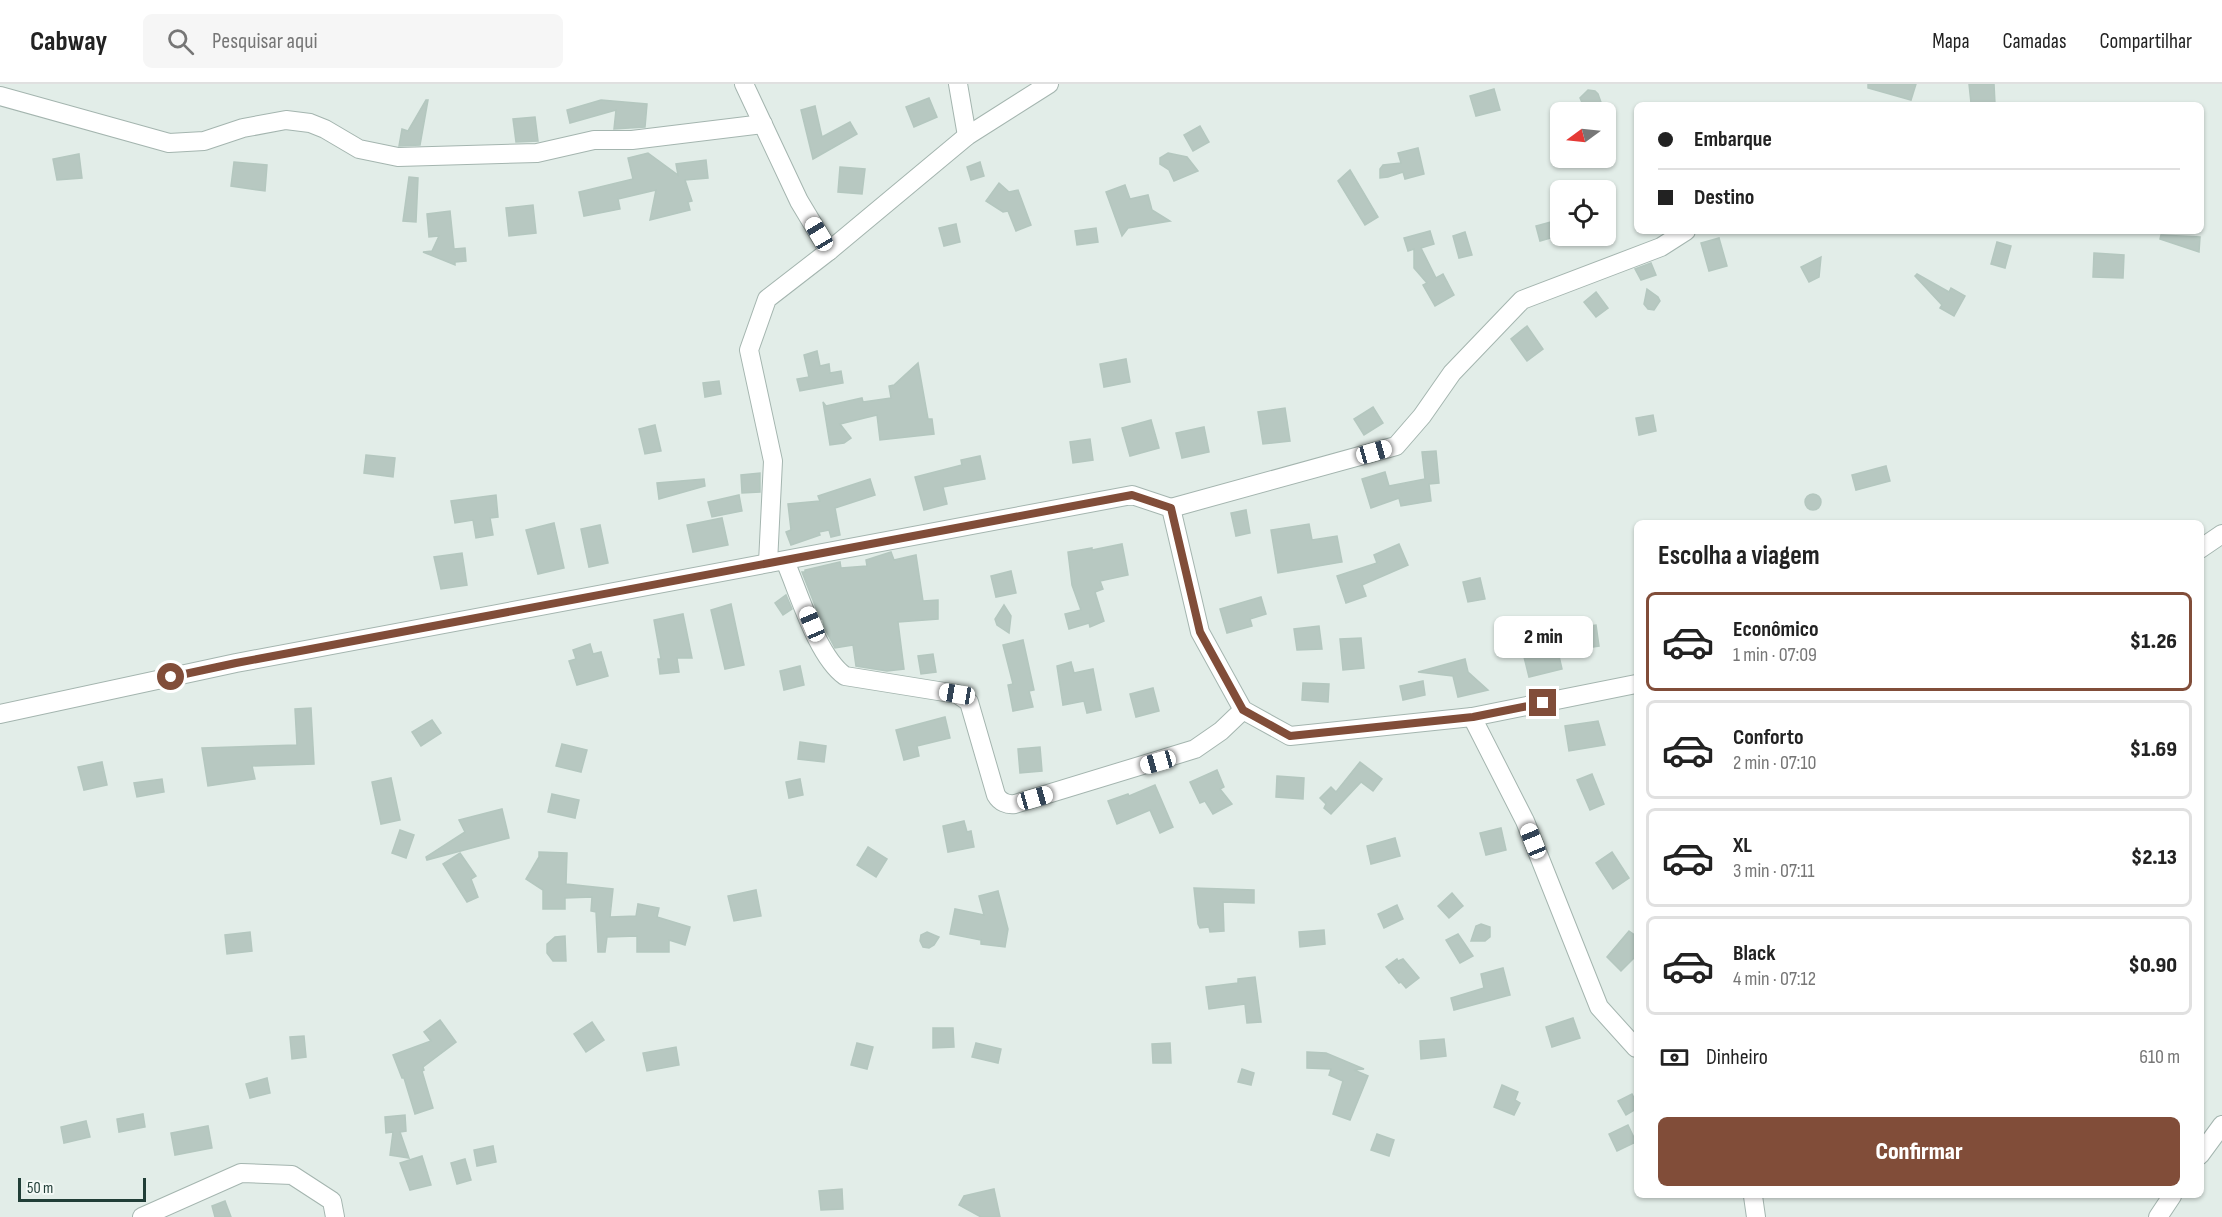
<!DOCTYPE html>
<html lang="pt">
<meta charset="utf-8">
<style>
:root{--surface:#fff;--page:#f6f6f6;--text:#222;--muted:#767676;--line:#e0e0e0;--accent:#814d39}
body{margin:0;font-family:"Sofia Sans Condensed",sans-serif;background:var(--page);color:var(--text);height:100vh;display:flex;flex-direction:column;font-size:22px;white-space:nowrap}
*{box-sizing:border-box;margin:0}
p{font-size:20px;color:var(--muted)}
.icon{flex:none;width:33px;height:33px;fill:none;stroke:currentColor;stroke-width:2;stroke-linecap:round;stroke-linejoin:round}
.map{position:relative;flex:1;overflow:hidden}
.side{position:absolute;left:1634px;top:436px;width:570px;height:678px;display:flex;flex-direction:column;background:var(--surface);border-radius:9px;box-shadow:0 2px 4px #0004}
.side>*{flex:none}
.hud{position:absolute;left:1634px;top:18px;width:570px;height:132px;border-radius:9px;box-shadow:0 2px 4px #0004;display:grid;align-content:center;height:132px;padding:0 24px;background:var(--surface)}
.needle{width:39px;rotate:255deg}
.fabs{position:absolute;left:1550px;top:18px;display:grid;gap:12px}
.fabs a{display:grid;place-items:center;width:66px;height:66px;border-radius:9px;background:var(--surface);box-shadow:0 2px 4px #0004;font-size:30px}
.scale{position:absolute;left:18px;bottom:15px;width:128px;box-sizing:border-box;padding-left:6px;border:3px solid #213e37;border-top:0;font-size:16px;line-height:21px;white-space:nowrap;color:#213e37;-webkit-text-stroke:4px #f3f9f6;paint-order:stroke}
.end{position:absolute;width:27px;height:27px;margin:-14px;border:8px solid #814d39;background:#fff;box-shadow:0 0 0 3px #fff}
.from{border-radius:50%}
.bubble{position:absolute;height:42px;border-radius:9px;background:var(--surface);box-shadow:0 2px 4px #0004;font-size:20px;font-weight:800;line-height:42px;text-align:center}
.car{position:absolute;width:18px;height:36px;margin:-18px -9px;border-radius:8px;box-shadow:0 0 4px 2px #0007;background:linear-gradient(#fff 24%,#345 0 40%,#fff 0 76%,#345 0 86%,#fff 0)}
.hud b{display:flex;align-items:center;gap:21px;height:57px;font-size:22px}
.hud b+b{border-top:2px solid var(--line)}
.hud i{width:15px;height:15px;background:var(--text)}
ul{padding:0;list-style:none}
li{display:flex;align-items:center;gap:18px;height:99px;margin:0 12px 9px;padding:0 12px;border:3px solid var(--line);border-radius:9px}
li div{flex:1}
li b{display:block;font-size:22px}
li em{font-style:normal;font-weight:800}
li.selected{border-color:var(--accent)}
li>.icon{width:54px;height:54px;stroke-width:1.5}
h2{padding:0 24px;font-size:27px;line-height:72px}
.pay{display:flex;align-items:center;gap:15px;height:66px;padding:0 24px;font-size:22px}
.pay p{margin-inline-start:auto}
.action{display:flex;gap:12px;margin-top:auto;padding:12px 24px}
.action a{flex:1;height:69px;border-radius:9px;background:var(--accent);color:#fff;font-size:24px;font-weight:800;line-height:69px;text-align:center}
header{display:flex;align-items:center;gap:36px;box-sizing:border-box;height:84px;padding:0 30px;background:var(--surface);border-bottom:2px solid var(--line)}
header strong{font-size:28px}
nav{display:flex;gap:33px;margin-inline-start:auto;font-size:21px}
.search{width:420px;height:54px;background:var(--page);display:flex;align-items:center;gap:15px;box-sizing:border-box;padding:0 21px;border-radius:9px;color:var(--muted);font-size:22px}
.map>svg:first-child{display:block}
</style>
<header>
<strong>Cabway</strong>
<div class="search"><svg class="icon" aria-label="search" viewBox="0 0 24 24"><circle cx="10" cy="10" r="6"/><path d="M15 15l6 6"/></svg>Pesquisar aqui</div>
<nav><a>Mapa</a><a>Camadas</a><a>Compartilhar</a></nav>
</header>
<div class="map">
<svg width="2222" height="1133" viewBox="0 0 2222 1133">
<rect width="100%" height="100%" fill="#e2ede8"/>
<g fill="#b7c8c1" stroke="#b4c7bf" stroke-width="1.5">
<path d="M1868,0h48l-5,16 -43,-12z"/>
<path d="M1969,0h25l1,20 -24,-1z"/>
<path d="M1494,5l6,21 -24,6 -6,-20z"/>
<path d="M1588,6l7,1 3,3 4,11 -10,4 -8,-2 -4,-9z"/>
<path d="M929,14l8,19 -23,10 -8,-20z"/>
<path d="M426,16h2l-8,45 -21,1 3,-17 6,2z"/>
<path d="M601,16l46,4 -2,23 -31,2 2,-19 -46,13 -3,-13z"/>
<path d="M815,22l7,31 28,-15 7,12 -44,25 -12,-49z"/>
<path d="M535,33l3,24 -22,1 -3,-23z"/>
<path d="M1200,42l9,16 -16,9 -9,-16z"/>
<path d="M1418,64l6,26 -19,5 -2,-7 -15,5 -8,1v-9l3,-4 18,-2 -3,-10z"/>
<path d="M648,69l30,22 -2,-11 30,-4 2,18 -23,2 7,21 -4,1 2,8 -40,10 6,-30 -38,9 2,10 -36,7 -5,-24 54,-13 -5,-21z"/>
<path d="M1168,69l19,4 11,14 -24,10 -5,-11 -9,-6v-6z"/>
<path d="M79,70l3,24 -25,2 -4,-21z"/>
<path d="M234,78l33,3 -2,26 -34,-5z"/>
<path d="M980,78l4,14 -13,4 -4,-13z"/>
<path d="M840,83l25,2 -3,25 -24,-2z"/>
<path d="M1350,86l28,47 -13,8 -27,-44z"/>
<path d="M409,93l9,1 -2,44 -13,-1z"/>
<path d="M999,99l10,9 9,-2 13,35 -15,6 -8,-20 -5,1 -17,-11z"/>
<path d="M1125,101l5,14 18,-4 4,15 18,11 -42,7 -6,8 -16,-44z"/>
<path d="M533,121l3,28 -27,3 -3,-28z"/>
<path d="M450,127l4,38 11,-1 1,13 -11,1v3l-32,-13 9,-1 7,-15 -10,1 -2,-23z"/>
<path d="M1551,138l3,15 -14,4 -4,-15z"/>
<path d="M956,140l4,18 -16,4 -5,-18z"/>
<path d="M1096,144l2,14 -21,3 -2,-14z"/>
<path d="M1430,147l4,13 -13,4 15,30 7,-4 11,21 -19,11 -12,-21 4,-2 -13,-15v-19l-6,2 -4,-13z"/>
<path d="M1465,148l7,23 -13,3 -6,-22z"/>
<path d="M2161,151l39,2 -1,15 -39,-13z"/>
<path d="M1719,154l8,28 -18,5 -8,-28z"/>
<path d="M1997,158l14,4 -6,22 -14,-4z"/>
<path d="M2094,169l30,2 -1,23 -30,-1z"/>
<path d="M1821,173l-2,20 -10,5 -8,-15z"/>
<path d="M1651,179l5,12 -15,5 -6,-11z"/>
<path d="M1917,190l32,18 2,-4 14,8 -11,20 -14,-8 2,-3 -27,-29z"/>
<path d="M1647,205l11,8 2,4 -6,9 -6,-1 -4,-5z"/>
<path d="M1596,208l12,16 -12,9 -12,-15z"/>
<path d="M1527,242l16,23 -16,12 -16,-22z"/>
<path d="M817,267l3,15 9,-2 1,9 11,-2 2,12 -43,8 -3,-12 12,-2 -5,-22z"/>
<path d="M1126,275l4,23 -26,5 -4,-23z"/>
<path d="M918,279l10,56h4l2,15 -54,6 -3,-25 -37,9 11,14 -7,5 -14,2 -7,-43 3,4 36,-8 1,4 28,-4 -2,-12 5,-1z"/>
<path d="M719,297l2,13 -16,3 -2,-14z"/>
<path d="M1373,323l10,16 -19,12 -10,-16z"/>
<path d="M1285,324l5,33 -27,3 -5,-32z"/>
<path d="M1653,331l3,16 -17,4 -3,-17z"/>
<path d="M1151,336l8,28 -29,8 -8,-28z"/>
<path d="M655,341l6,26 -16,3 -6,-25z"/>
<path d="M1204,343l5,25 -27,6 -6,-25z"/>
<path d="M1090,355l3,21 -20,3 -3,-21z"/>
<path d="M1436,367l3,32 -10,1 2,17 -30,5 -2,-8 -28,10 -9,-29 23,-7 4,14 36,-7 -3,-27z"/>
<path d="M366,371l29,3 -2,19 -29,-4z"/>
<path d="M980,372l5,23 -42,8 4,17 -23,6 -9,-33 47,-12 -1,-5z"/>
<path d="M1886,382l4,15 -34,9 -4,-15z"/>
<path d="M760,389v19l-18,1 -1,-18z"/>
<path d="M704,395l1,7 -46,13 -2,-16z"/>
<path d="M870,395l5,16 -40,13 5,27 -9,2 -2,-7 -10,2 1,3 -29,10 -5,-13 5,-2 -3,-26 32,-3 -2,-5z"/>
<circle cx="1813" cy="418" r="8"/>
<path d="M496,411l2,22 -8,1 3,17 -17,3 -3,-18 -18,3 -4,-22z"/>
<path d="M739,411l3,16 -30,6 -4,-15z"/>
<path d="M1246,426l4,23 -14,3 -5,-23z"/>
<path d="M722,434l6,27 -35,7 -6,-27z"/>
<path d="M554,439l10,45 -26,6 -12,-44z"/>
<path d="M1309,440l3,16 25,-4 5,26 -64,11 -7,-43z"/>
<path d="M600,441l8,38 -19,4 -8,-38z"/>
<path d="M1122,460l6,31 -28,6 3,8 -8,3 9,29 -14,6 -1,-4 -20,6 -4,-15 16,-4 -9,-25 -4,-33 24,-4v2z"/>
<path d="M1399,460l9,21 -46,20 4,11 -20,7 -9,-27 40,-13 -3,-8z"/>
<path d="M891,468l3,8 22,-5 7,46 15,-1v19l-40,3 6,47 -17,2 -31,-5 -3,-21 -18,3 -11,-21 -1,-7 -3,-2 -18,-46h3v-2l35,-8 1,6 26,-2 -1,-6z"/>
<path d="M462,469l5,32 -26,4 -7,-32z"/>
<path d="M1011,487l5,22 -20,4 -5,-21z"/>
<path d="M1480,494l5,21 -17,3 -5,-20z"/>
<path d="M786,511l6,14 -9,6 -8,-12z"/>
<path d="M1261,513l5,17 -16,5 2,7 -25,7 -7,-24z"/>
<path d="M731,520l13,61 -19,4 -14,-59z"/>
<path d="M1004,521l7,11 -2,17 -12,-8 -2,-6z"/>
<path d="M683,530l9,44h-15l2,14 -19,2 -2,-15h3l-7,-39z"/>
<path d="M1596,541l3,21 -41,6 4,17 -33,8 -7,-28 54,-12 -1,-9z"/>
<path d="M1319,542l3,23 -25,1 -3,-21z"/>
<path d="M1361,554l3,30 -21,2 -3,-31z"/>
<path d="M1023,556l11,50 -5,1 4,16 -20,4 -5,-26 5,-1 -10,-39z"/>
<path d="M590,560l3,10 8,-2 7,24 -31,9 -8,-24 7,-2 -3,-9z"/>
<path d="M933,570l3,18 -15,2 -3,-18z"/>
<path d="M1465,575l3,13 20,18 -30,7 -5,-21 -35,-4z"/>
<path d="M1071,578l3,11 19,-4 8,41 -14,3 -3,-12 -21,4 -6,-39z"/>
<path d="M800,582l4,19 -20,5 -4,-19z"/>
<path d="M1423,597l2,14 -22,5 -3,-14z"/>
<path d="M1303,599l26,1 -1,18 -26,-2z"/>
<path d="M1153,604l6,23 -23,6 -6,-23z"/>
<path d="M311,624l3,56 -62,2 3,13 -47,7 -6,-38 95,-3 -2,-36z"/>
<path d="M945,633l5,21 -33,8 2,10 -15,4 -8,-30z"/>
<path d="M432,636l9,13 -20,13 -9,-14z"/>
<path d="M1598,637l7,24 -36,6 -4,-25z"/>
<path d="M800,658l26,4 -2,16 -26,-3z"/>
<path d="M562,660l25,6 -6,22 -25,-6z"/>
<path d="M1040,663l2,24 -22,2 -2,-24z"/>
<path d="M102,678l5,23 -23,5 -6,-23z"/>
<path d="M1360,678l22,17 -9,12 -12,-9 -30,32 -7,-6 2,-4 -6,-6 11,-11 5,5z"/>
<path d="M1217,686l7,17 -4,2 12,15 -19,10 -8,-13 -5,2 -10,-21z"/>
<path d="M1592,690l12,30 -14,6 -13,-30z"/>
<path d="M1277,692l27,2 -1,21 -27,-2z"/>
<path d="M391,694l9,42 -19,4 -9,-42z"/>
<path d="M162,695l2,13 -27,5 -3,-14z"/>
<path d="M800,695l3,16 -14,3 -3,-16z"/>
<path d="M1155,701l18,42 -13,6 -10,-23 -33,14 -9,-23 20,-7 1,2z"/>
<path d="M552,710l27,6 -4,18 -27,-6z"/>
<path d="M502,725l7,29 -82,22 -1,-3 39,-25 -6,-12z"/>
<path d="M964,737l3,11 4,-1 3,16 -26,5 -5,-26z"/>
<path d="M1501,744l5,22 -20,5 -6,-22z"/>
<path d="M400,746l14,5 -8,23 -14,-5z"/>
<path d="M1395,754l5,18 -29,8 -4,-18z"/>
<path d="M868,763l19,12 -11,18 -19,-12z"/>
<path d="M539,768l28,1 -1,31 47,5 -3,28 26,-1 2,-12 21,4 -2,9 33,10 -5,18 -16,-5v12h-32v-16l-30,1 -2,15h-7l-2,-40 -5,-1 1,-14 -27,1v11h-22v-19l-17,-11 13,-22z"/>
<path d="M1612,768l17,26 -16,11 -17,-26z"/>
<path d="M460,769l16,23 -5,3 7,18 -11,5 -24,-38z"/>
<path d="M1194,804l60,2v13l-31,-1 1,29 -14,1 -1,-5 -9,1 -2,-4z"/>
<path d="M756,806l5,26 -27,5 -6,-25z"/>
<path d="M998,807l10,38 -3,18 -24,-3v-4l-31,-6 5,-25 29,6 -5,-19z"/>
<path d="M1452,809l11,13 -14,12 -11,-12z"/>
<path d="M1397,821l6,14 -19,9 -6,-14z"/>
<path d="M1481,840l9,3v10l-5,4h-14l5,-15z"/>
<path d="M1324,846l1,14 -25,3 -1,-15z"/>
<path d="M1629,847l7,5v20l-15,15 -14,-14z"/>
<path d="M250,848l2,19 -25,3 -2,-19z"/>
<path d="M927,848l12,5 -5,8 -5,3 -6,-1 -3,-6 1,-6z"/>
<path d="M1458,850l15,22 -13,7 -14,-23z"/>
<path d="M565,852l1,25h-13l-6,-8v-9l8,-7z"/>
<path d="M1397,875l1,2 5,-2 16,19 -13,10 -5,-6 -2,1 -13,-16z"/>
<path d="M1503,884l7,27 -56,15 -3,-12 33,-10 -3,-14z"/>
<path d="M1255,893l6,45 -14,1 -2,-19 -36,5 -3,-22 32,-4v-4z"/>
<path d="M1573,934l7,20 -28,9 -6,-20z"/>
<path d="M440,936l16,22 -33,25 1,3 -2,1 11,37 -18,6 -11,-36h-2l-9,-23 38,-14 -7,-9z"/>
<path d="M592,938l12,18 -18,12 -12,-18z"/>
<path d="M933,944h20l1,19 -21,1z"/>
<path d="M304,952l2,21 -14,2 -2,-22z"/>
<path d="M1444,955l2,17 -25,3 -1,-18z"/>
<path d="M857,959l16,4 -6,22 -16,-4z"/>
<path d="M976,959l25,6 -3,14 -26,-6z"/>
<path d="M1170,959l1,20h-18l-1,-19z"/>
<path d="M676,963l3,18 -32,6 -4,-18z"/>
<path d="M1307,968l19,1 38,16 -10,1 14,6 -18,44 -17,-6 10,-33 -14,-6 2,-6 -24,-1z"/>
<path d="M1242,985l12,4 -3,12 -13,-3z"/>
<path d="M267,994l3,15 -20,5 -4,-14z"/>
<path d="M1502,1001l16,7 -3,8 5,3 -6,12 -20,-8z"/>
<path d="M1632,1010l4,8v7l-10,6 -8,-14z"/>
<path d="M143,1030l2,13 -26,5 -2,-13z"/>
<path d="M405,1031l1,16 -6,1 9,26 -19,-3 3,-23 -7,1 -1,-16z"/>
<path d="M86,1037l4,16 -26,6 -3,-16z"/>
<path d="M1628,1041l8,17 -19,9 -8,-17z"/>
<path d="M208,1042l4,22 -37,7 -4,-22z"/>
<path d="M1377,1050l17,6 -5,16 -18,-6z"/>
<path d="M493,1062l3,16 -19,4 -3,-16z"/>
<path d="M422,1072l9,29 -21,5 -10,-27z"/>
<path d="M465,1075l6,21 -14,4 -6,-21z"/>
<path d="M842,1105l1,20 -22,1 -2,-19z"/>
<path d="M994,1105l6,28h-19l-22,-12 5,-9z"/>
<path d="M225,1117l6,16h-16l-3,-11z"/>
</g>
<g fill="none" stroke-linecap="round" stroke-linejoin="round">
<defs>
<g id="street">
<path d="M744,0l55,117 30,50"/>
<path d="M958,0l9,52"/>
<path d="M0,12l169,47 35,-2 39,-13 43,-8 24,3 15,6 34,20 39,8 139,-4 57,-13h38l131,-16"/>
<path d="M1171,424l225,-62 26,-30 30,-43 70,-73 139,-53 25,-16"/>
<path d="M2200,465l22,-15"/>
<path d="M785,477c14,32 32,95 60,115l112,18 12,8 27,93c4,7 11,10 19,9l180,-55 26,-18 22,-21"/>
<path d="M768,479l5,-102 -24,-111 18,-51 62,-48 138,-115 82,-52"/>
<path d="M0,630l236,-51 896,-168 39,13 29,124 43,78 47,26 182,-19 164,-33"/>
<path d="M1472,633l53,104 74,186 37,41"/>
<path d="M2200,1071l22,-30"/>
<path d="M1753,1112l3,21"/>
<path d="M142,1133l99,-44 51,2 40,26 3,16"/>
<path d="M2158,1133l14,-21"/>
</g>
</defs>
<use href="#street" stroke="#a4b5af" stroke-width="20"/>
<use href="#street" stroke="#fff" stroke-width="18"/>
</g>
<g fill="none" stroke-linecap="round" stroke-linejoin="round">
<path stroke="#814d39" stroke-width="8" d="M171,593l65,-14 896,-168 39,13 29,124 43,78 47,26 183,-19 70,-14"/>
</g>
</svg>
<div class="fabs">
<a><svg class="needle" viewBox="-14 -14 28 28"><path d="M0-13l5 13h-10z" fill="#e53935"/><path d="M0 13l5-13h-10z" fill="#767676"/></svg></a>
<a><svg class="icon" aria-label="locate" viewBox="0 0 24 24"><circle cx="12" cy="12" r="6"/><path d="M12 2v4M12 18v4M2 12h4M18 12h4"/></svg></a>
</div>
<div class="scale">50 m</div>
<i class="end from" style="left:171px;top:593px"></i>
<i class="end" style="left:1543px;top:619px"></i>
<div class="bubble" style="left:1494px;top:532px;width:99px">2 min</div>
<i class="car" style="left:819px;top:150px;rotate:329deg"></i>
<i class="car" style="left:1374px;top:368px;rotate:74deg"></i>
<i class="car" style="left:812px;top:540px;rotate:337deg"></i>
<i class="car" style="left:957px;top:610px;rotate:279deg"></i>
<i class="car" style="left:1158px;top:678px;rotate:254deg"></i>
<i class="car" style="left:1035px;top:714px;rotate:74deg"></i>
<i class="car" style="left:1533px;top:757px;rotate:338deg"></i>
<div class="hud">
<b><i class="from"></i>Embarque</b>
<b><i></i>Destino</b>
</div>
<section class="side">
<h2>Escolha a viagem</h2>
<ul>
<li class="selected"><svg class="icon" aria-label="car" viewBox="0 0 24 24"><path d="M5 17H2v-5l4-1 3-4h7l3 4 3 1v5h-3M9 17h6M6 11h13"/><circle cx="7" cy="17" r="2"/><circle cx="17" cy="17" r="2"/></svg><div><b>Econômico</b><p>1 min · 07:09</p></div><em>$1.26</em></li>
<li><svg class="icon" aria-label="car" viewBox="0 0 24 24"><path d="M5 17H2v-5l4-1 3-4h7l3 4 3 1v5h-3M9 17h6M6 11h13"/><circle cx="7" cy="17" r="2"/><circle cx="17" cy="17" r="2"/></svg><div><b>Conforto</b><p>2 min · 07:10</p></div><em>$1.69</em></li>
<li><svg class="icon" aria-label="car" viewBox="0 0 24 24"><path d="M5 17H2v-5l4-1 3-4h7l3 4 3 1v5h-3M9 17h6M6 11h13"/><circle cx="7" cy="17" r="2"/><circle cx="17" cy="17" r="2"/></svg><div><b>XL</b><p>3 min · 07:11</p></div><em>$2.13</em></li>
<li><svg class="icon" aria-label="car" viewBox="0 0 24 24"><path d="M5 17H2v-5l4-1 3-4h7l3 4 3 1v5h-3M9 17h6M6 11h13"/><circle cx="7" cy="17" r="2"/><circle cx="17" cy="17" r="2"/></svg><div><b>Black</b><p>4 min · 07:12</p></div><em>$0.90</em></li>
</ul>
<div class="pay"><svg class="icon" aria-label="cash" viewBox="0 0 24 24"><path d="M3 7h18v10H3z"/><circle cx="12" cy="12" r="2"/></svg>Dinheiro<p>610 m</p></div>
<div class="action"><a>Confirmar</a></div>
</section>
</div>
